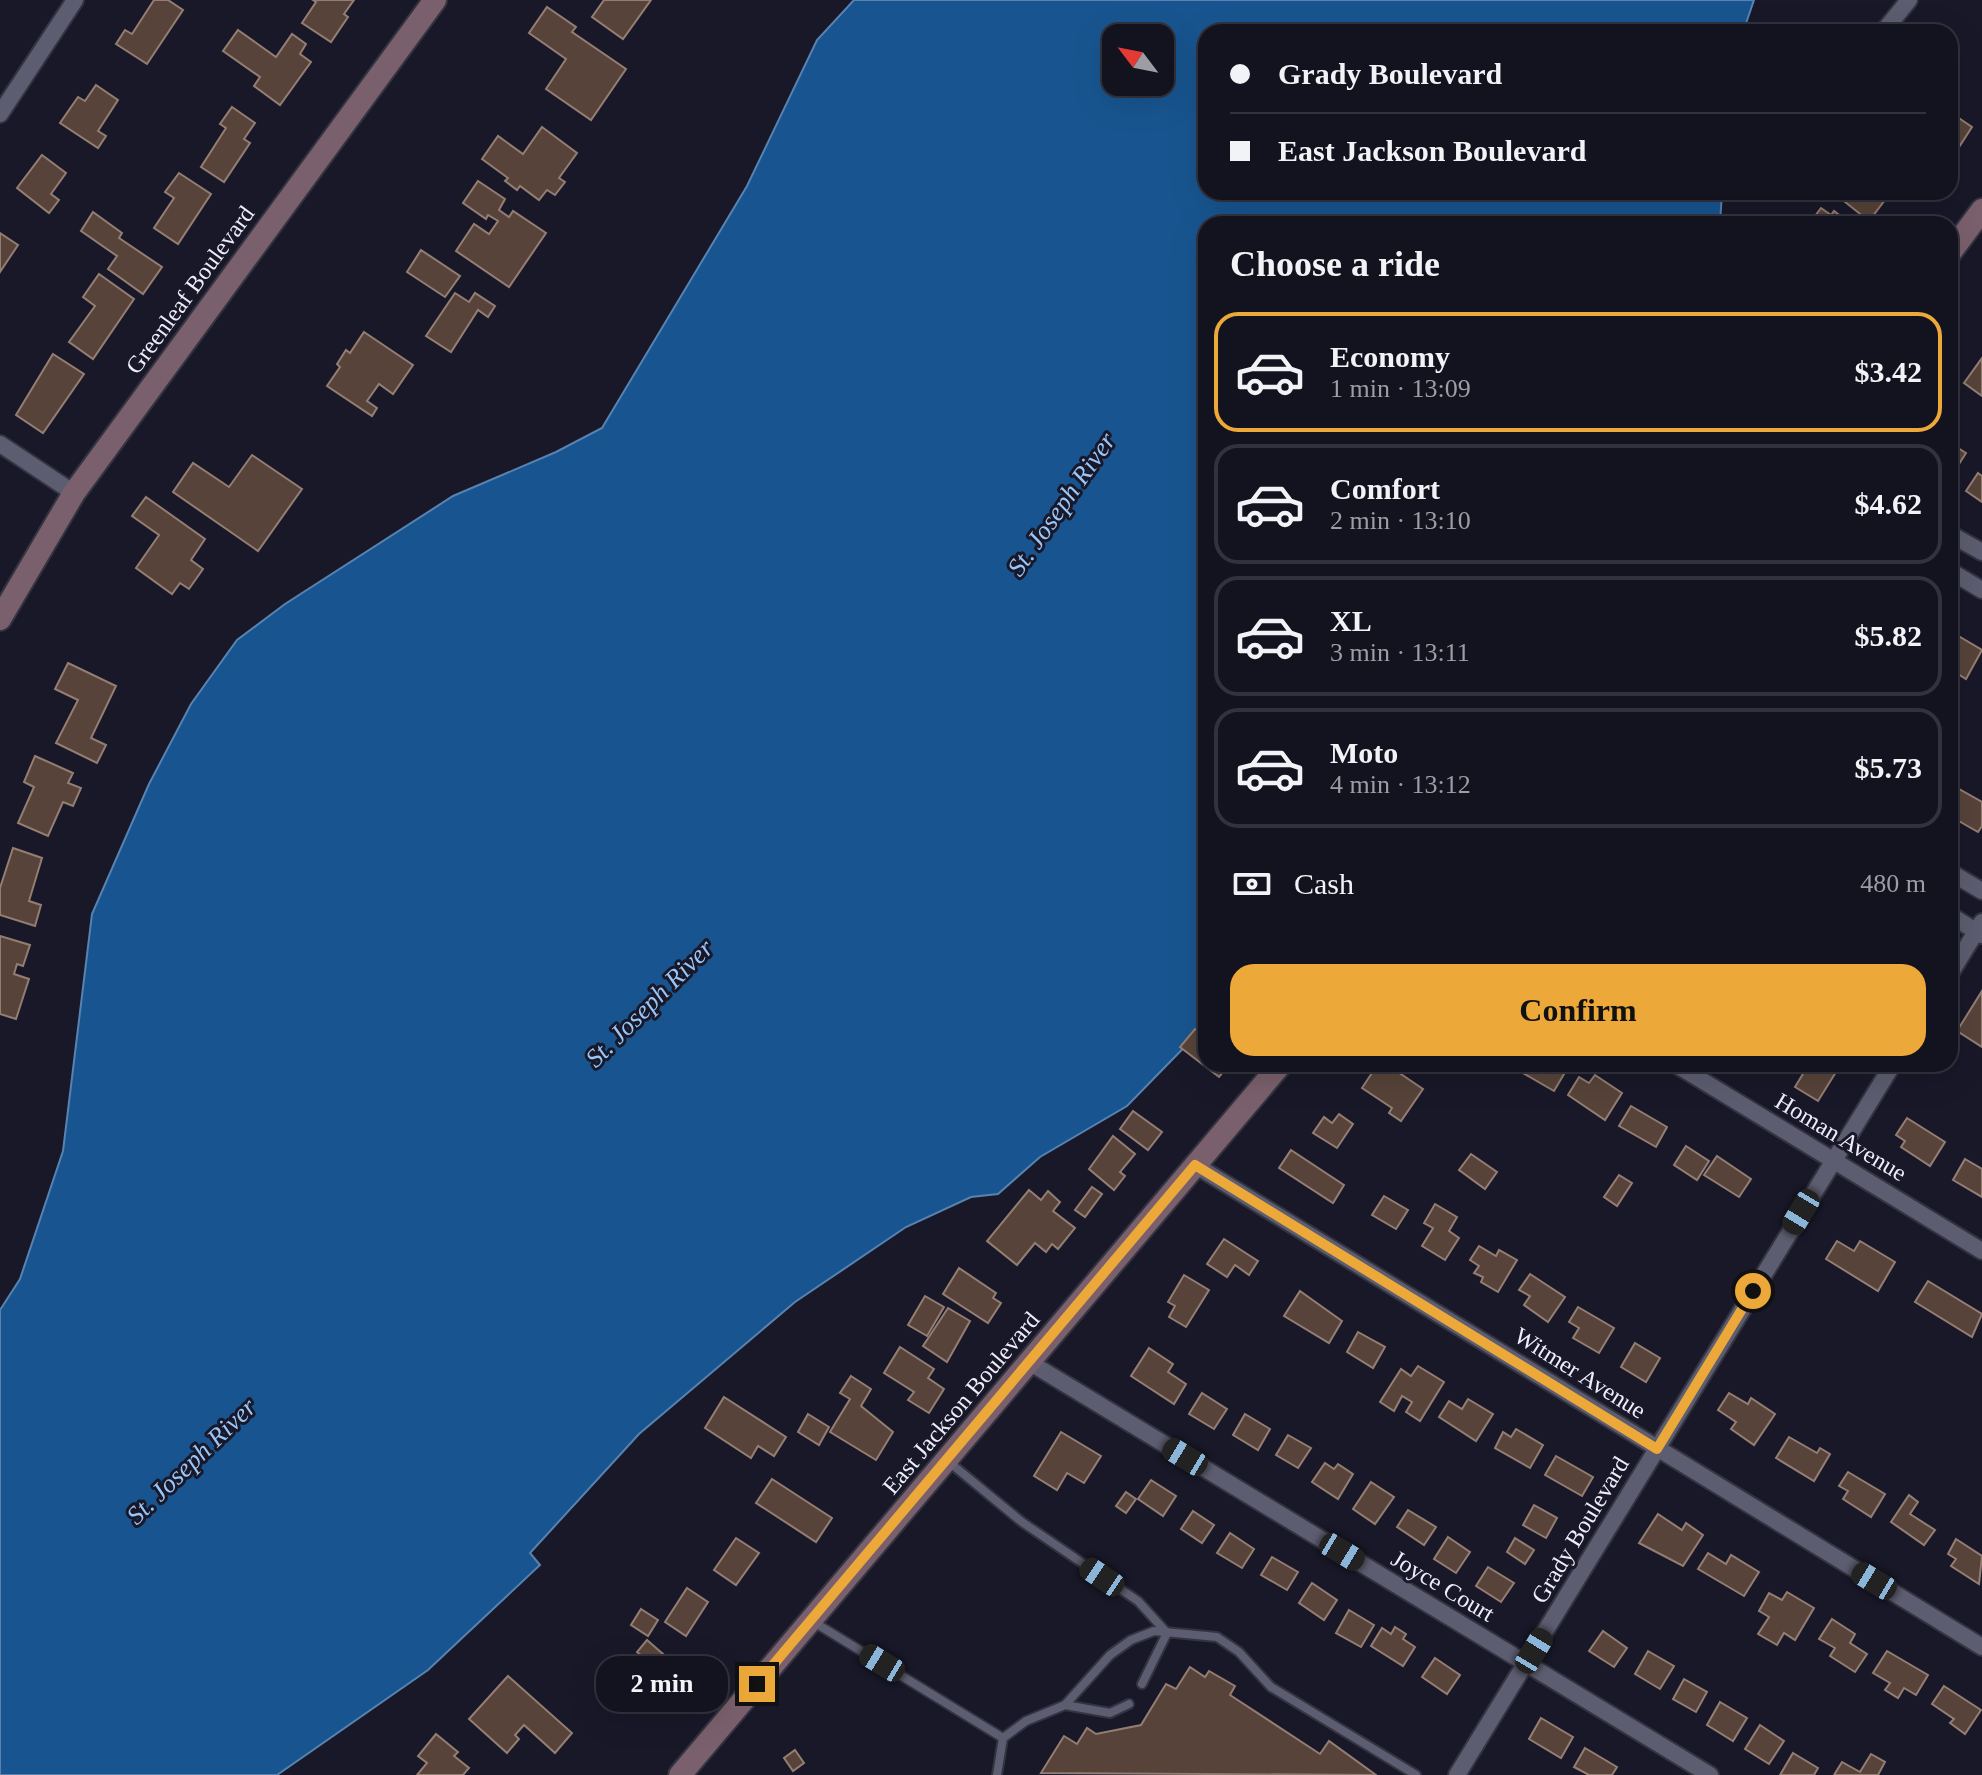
<!DOCTYPE html>
<meta charset="utf-8">
<style>
:root{--surface:#13121f;--page:#1c1b28;--text:#f1f3f6;--muted:#9d9ea4;--line:#32323d;--accent:#eca93a}
body{margin:0;font-family:"Times New Roman",serif;background:var(--page);color:var(--text);height:100vh;display:flex;flex-direction:column;font-size:30px;white-space:nowrap}
*{box-sizing:border-box;margin:0}
p{font-size:26px;color:var(--muted)}
.icon{flex:none;width:44px;height:44px;fill:none;stroke:currentColor;stroke-width:2;stroke-linecap:round;stroke-linejoin:round}
.map{position:relative;flex:1;overflow:hidden}
.details{position:absolute;left:1198px;top:216px;width:760px;height:856px;display:flex;flex-direction:column;background:var(--surface);border-radius:24px;box-shadow:0 8px 32px #0002,0 0 0 2px var(--line)}
.details>*{flex:none}
.hud{position:absolute;left:1198px;top:24px;width:760px;height:176px;border-radius:24px;box-shadow:0 8px 32px #0002,0 0 0 2px var(--line);display:grid;align-content:center;height:176px;padding:0 32px;background:var(--surface)}
.needle{width:52px;rotate:302deg}
.fabs{position:absolute;left:1102px;top:24px;display:grid;gap:16px}
.fabs a{display:grid;place-items:center;width:72px;height:72px;border-radius:16px;background:var(--surface);box-shadow:0 8px 32px #0002,0 0 0 2px var(--line);font-size:40px}
.end{position:absolute;width:36px;height:36px;margin:-18px;border:10px solid #eca93a;background:#111;box-shadow:0 0 0 4px #111}
.from{border-radius:50%}
.bubble{position:absolute;height:56px;border-radius:24px;background:var(--surface);box-shadow:0 8px 32px #0002,0 0 0 2px var(--line);font-size:26px;font-weight:700;line-height:56px;text-align:center}
.car{position:absolute;width:24px;height:48px;margin:-24px -12px;border-radius:10px;box-shadow:0 0 6px 2px #0007;background:linear-gradient(#222 24%,#8ab4d8 0 40%,#222 0 76%,#8ab4d8 0 86%,#222 0)}
.hud b{display:flex;align-items:center;gap:28px;height:76px;font-size:30px}
.hud b+b{border-top:2px solid var(--line)}
.hud i{width:20px;height:20px;background:var(--text)}
ul{padding:0;list-style:none}
li{display:flex;align-items:center;gap:24px;height:120px;margin:0 16px 12px;padding:0 16px;border:4px solid var(--line);border-radius:24px}
li div{flex:1}
li b{display:block;font-size:30px}
li em{font-style:normal;font-weight:700}
li.selected{border-color:var(--accent)}
li>.icon{width:72px;height:72px;stroke-width:1.5}
h2{padding:0 32px;font-size:36px;line-height:96px}
.pay{display:flex;align-items:center;gap:20px;height:88px;padding:0 32px;font-size:30px}
.pay p{margin-inline-start:auto}
.action{display:flex;gap:16px;margin-top:auto;padding:16px 32px}
.action a{flex:1;height:92px;border-radius:24px;background:var(--accent);color:#111;font-size:32px;font-weight:700;line-height:92px;text-align:center}
.map>svg:first-child{display:block}
</style>
<div class="map">
<svg width="1982" height="1775" viewBox="0 0 1982 1775">
<rect width="100%" height="100%" fill="#191829"/>
<path fill="#185590" stroke="#5883b0" stroke-width="2" fill-rule="evenodd" d="M854,0h900l-11,32h-537v160h516l-2,32h-514v801l-79,81 -87,51 -42,37 -27,3 -65,30 -111,75 -156,132 -109,119 10,12 -112,105 -151,105h-277v-465l20,-31 43,-128 29,-237 57,-130 42,-80 46,-64 48,-36 168,-108 103,-44 46,-24 145,-242 70,-146zM1116,38h44v44h-44z"/>
<g fill="#574339" stroke="#947e73" stroke-width="2">
<path d="M154,0h14l15,10 -36,54 -31,-20 9,-14 7,4z"/>
<path d="M313,0h41l-10,14 4,3 -17,25 -29,-19 14,-21z"/>
<path d="M604,0h47l-28,39 -31,-22z"/>
<path d="M547,7l29,20 -4,5 54,37 -35,51 -45,-31 20,-30 -37,-26z"/>
<path d="M238,30l38,27 16,-23 14,10 -6,10 11,8 -31,43 -26,-19 6,-9 -37,-26z"/>
<path d="M96,85l22,15 -20,31 8,5 -8,12 -38,-25 18,-26 7,4z"/>
<path d="M232,107l23,16 -11,16 6,4 -26,39 -23,-15 25,-39 -6,-4z"/>
<path d="M1950,112l22,15 -22,34z"/>
<path d="M542,127l35,26 -18,25 6,4 -10,13 -8,-5 -8,10 -19,-14 -3,4 -12,-9 3,-3 -26,-19 16,-23 25,18z"/>
<path d="M42,155l24,18 -15,21 8,6 -10,13 -32,-25z"/>
<path d="M179,173l32,21 -33,50 -24,-16 20,-30 -9,-6z"/>
<path d="M478,181l27,18 -6,11 10,7 4,-6 33,22 -37,54 -53,-36 18,-27 15,10 9,-13 -10,-6 -2,4 -23,-16z"/>
<path d="M1842,192h49l-22,29 -29,-23z"/>
<path d="M1821,208l10,7 3,-4 17,13h-42z"/>
<path d="M93,212l29,21 -3,5 43,29 -19,27 -35,-25 9,-13 -36,-25z"/>
<path d="M0,233l18,12 -18,27z"/>
<path d="M421,250l39,26 -15,21 -38,-25z"/>
<path d="M99,274l35,25 -41,60 -24,-17 26,-36 -12,-9z"/>
<path d="M455,293l14,9 6,-9 20,13 -7,11 -10,-7 -27,42 -25,-16z"/>
<path d="M364,332l49,33 -20,29 -14,-10 -12,17 10,7 -5,8 -45,-30 13,-19 -3,-3 9,-14 4,3z"/>
<path d="M53,354l31,20 -41,59 -27,-18z"/>
<path d="M1982,358v38l-18,-13z"/>
<path d="M1950,443l16,10 -16,25z"/>
<path d="M252,455l50,34 -44,62 -85,-59 20,-29 36,24z"/>
<path d="M1978,473l4,3v26l-16,-11z"/>
<path d="M146,497l59,42 -14,21 12,9 -14,20 -9,-6 -8,11 -36,-26 23,-33 -27,-19z"/>
<path d="M1950,631l32,19 -16,29 -16,-10z"/>
<path d="M68,663l48,23 -25,52 15,7 -9,18 -41,-20 22,-43 -23,-11z"/>
<path d="M35,756l38,17 -5,10 13,5 -8,18 -10,-4 -15,34 -30,-13 16,-36 -10,-5z"/>
<path d="M1950,772l7,5 -5,8 30,17v24l-4,6 -28,-16z"/>
<path d="M13,848l29,10 -13,43 12,4 -6,21 -35,-11v-27z"/>
<path d="M0,936l30,9 -7,21 -6,-2 -3,10 15,5 -13,40 -16,-5z"/>
<path d="M1982,991v56l-25,-16z"/>
<path d="M1195,1029l11,7v28h24l-11,13 -39,-30z"/>
<path d="M1378,1064h8l37,25 -22,32 -12,-8 3,-5 -30,-20z"/>
<path d="M1518,1064h52l-16,27 -38,-22z"/>
<path d="M1809,1064h20l-2,3 9,5 -18,29 -23,-14z"/>
<path d="M1595,1075l27,18 -17,27 -37,-25 11,-18 10,6z"/>
<path d="M1631,1106l36,21 -11,20 -37,-21z"/>
<path d="M1133,1111l29,21 -14,18 -28,-21z"/>
<path d="M1339,1114l14,10 -16,24 -24,-15 11,-16 8,6z"/>
<path d="M1907,1118l38,24 -15,24 -29,-19 4,-6 -9,-6z"/>
<path d="M1113,1136l22,18 -15,18 5,4 -11,14 -25,-21z"/>
<path d="M1686,1146l23,15 -12,19 -23,-15z"/>
<path d="M1291,1150l53,35 -11,18 -54,-35z"/>
<path d="M1471,1154l26,18 -12,17 -26,-19z"/>
<path d="M1717,1156l34,23 -12,18 -35,-22z"/>
<path d="M1965,1159l17,10v28l-29,-17z"/>
<path d="M1619,1175l13,8 -15,23 -13,-9z"/>
<path d="M1092,1187l10,7 -17,23 -10,-7z"/>
<path d="M1029,1190l12,10 7,-9 12,11 -7,9 22,17 -17,21 -6,-5 -6,8 -11,-9 -18,22 -30,-24z"/>
<path d="M1384,1196l24,14 -12,19 -24,-14z"/>
<path d="M1435,1204l22,13 -8,14 10,7 -14,22 -23,-14 11,-18 -9,-5z"/>
<path d="M1224,1239l34,22 -9,14 -14,-10 -8,12 -20,-13z"/>
<path d="M1837,1241l17,10 6,-10 35,21 -17,29 -52,-32z"/>
<path d="M1479,1246l17,10 3,-6 18,10 -19,32 -17,-10 2,-5 -9,-4 5,-7 -9,-6z"/>
<path d="M959,1268l37,25 -3,5 8,5 -13,20 -45,-29z"/>
<path d="M1530,1274l35,23 -17,25 -24,-17 6,-9 -11,-6z"/>
<path d="M1184,1275l25,15 -23,37 -17,-10 6,-11 -7,-4z"/>
<path d="M1928,1281l54,33 -10,23 -57,-35z"/>
<path d="M1300,1291l42,30 -13,22 -45,-27z"/>
<path d="M925,1296l19,11 -17,29 -19,-11z"/>
<path d="M1578,1307l36,21 -15,25 -26,-15 6,-10 -10,-6z"/>
<path d="M948,1308l22,13 -23,41 -24,-16z"/>
<path d="M1358,1332l27,15 -12,21 -26,-16z"/>
<path d="M1635,1343l25,15 -14,24 -25,-15z"/>
<path d="M900,1347l34,22 -6,9 16,11 -15,24 -21,-13 6,-8 -30,-19z"/>
<path d="M1149,1348l24,16 -5,8 18,12 -12,20 -43,-28z"/>
<path d="M1418,1366l26,16 -24,39 -14,-9 6,-10 -10,-6 -8,15 -14,-9 21,-33 10,7z"/>
<path d="M851,1376l20,13 -10,17 32,26 -17,28 -46,-28 20,-33 -10,-6z"/>
<path d="M1202,1393l25,16 -13,20 -25,-15z"/>
<path d="M1729,1393l19,11 3,-6 24,16 -21,31 -23,-16 5,-7 -18,-12z"/>
<path d="M724,1397l62,40 -12,19 -16,-10 -7,12 -46,-30z"/>
<path d="M1468,1399l25,15 -17,27 -37,-24 10,-16 13,8z"/>
<path d="M808,1414l21,13 -10,18 -21,-13z"/>
<path d="M1245,1414l25,15 -12,21 -25,-15z"/>
<path d="M1516,1429l27,16 -13,23 -35,-20 8,-16 8,5z"/>
<path d="M1061,1432l40,24 -17,27 -17,-10 -10,17 -23,-14z"/>
<path d="M1288,1435l23,13 -13,20 -22,-13z"/>
<path d="M1789,1437l28,16 3,-5 10,6 -16,27 -38,-23z"/>
<path d="M1556,1456l37,21 -11,19 -37,-21z"/>
<path d="M1325,1463l9,6 4,-5 15,10 -15,25 -26,-17z"/>
<path d="M1848,1472l37,22 -14,23 -28,-18 5,-8 -9,-5z"/>
<path d="M772,1479l60,39 -16,24 -60,-39z"/>
<path d="M1151,1480l25,16 -13,20 -25,-17z"/>
<path d="M1371,1482l23,15 -19,27 -22,-15z"/>
<path d="M1126,1492l10,7 -10,14 -10,-7z"/>
<path d="M1909,1495l9,7 -8,12 25,16 -11,15 -33,-23z"/>
<path d="M1534,1505l23,13 -11,20 -23,-13z"/>
<path d="M1408,1510l28,17 -12,18 -27,-18z"/>
<path d="M1193,1511l21,14 -12,18 -21,-14z"/>
<path d="M1658,1514l24,16 4,-7 17,12 -20,31 -44,-23z"/>
<path d="M1230,1533l24,16 -12,19 -25,-15z"/>
<path d="M1448,1537l22,15 -14,21 -22,-14z"/>
<path d="M736,1538l23,15 -23,32 -22,-15z"/>
<path d="M1515,1538l19,12 -9,14 -18,-12z"/>
<path d="M1956,1539l26,17 -3,28 -28,-18 5,-7 -8,-5z"/>
<path d="M1708,1553l18,11 5,-9 28,17 -15,24 -46,-27z"/>
<path d="M1272,1557l26,15 -11,18 -26,-15z"/>
<path d="M1488,1567l26,16 -13,19 -25,-16z"/>
<path d="M1312,1583l25,17 -13,20 -25,-17z"/>
<path d="M687,1588l21,14 -22,34 -21,-14z"/>
<path d="M1787,1592l27,16 -19,32 -11,-7 -7,12 -19,-11 11,-17 -10,-6 10,-18 13,7z"/>
<path d="M641,1609l17,11 -10,16 -17,-11z"/>
<path d="M1349,1610l25,15 -13,22 -25,-14z"/>
<path d="M1832,1619l23,15 -5,9 17,11 -12,18 -25,-16 5,-8 -16,-9z"/>
<path d="M1395,1627l11,7 -3,5 12,8 -12,19 -32,-20 11,-18 9,6z"/>
<path d="M1603,1631l24,17 -13,19 -25,-16z"/>
<path d="M647,1640l24,21 -21,30 -5,-5 -16,18 -16,-15 29,-33 -5,-4z"/>
<path d="M1648,1651l26,15 -14,23 -25,-15z"/>
<path d="M1887,1651l41,24 -12,20 -12,-7 -6,10 -13,-8 5,-7 -17,-10z"/>
<path d="M1435,1658l25,17 -13,19 -25,-17z"/>
<path d="M1190,1667l15,10 4,-6 26,15 -5,9 90,59 9,-13 47,34 -335,-2 23,-37 13,8 10,-16 9,6 45,-9 25,-41 10,5z"/>
<path d="M508,1676l64,57 -17,20 -31,-28 -9,10 4,4 -12,14 -38,-34z"/>
<path d="M1684,1679l23,13 -11,20 -23,-13z"/>
<path d="M1944,1686l37,24 -16,24 -15,-11 4,-4 -22,-15z"/>
<path d="M1720,1702l27,16 -14,23 -26,-16z"/>
<path d="M1541,1718l32,19 -12,21 -32,-19z"/>
<path d="M1760,1725l24,16 -15,23 -24,-15z"/>
<path d="M436,1734l22,18 -4,4 15,12 -6,7h-46l10,-12 -9,-7z"/>
<path d="M1585,1748l32,19 -5,8h-23l-15,-8z"/>
<path d="M795,1750l9,13 -11,8 -9,-13z"/>
<path d="M1793,1753l25,15 -4,7h-34z"/>
<path d="M1871,1754l14,8 -7,13h-44l8,-13 18,10z"/>
</g>
<g fill="none" stroke-linecap="round" stroke-linejoin="round">
<defs>
<g id="lane">
<path d="M949,1462l73,60 116,79 29,32 -25,51"/>
<path d="M812,1621l191,117"/>
<path d="M1065,1705l45,8 19,-9"/>
<path d="M997,1775l6,-37 23,-17 39,-16 45,-50 21,-15 23,-9 63,6 22,15 32,35 145,88"/>
</g>
<g id="street">
<path d="M1883,32l26,-32"/>
<path d="M0,114l75,-114"/>
<path d="M0,444l74,49"/>
<path d="M1950,534l32,18"/>
<path d="M1950,571l32,19"/>
<path d="M1950,872l32,19"/>
<path d="M1950,915l32,20"/>
<path d="M1950,974l32,-52"/>
<path d="M1675,1064l307,187"/>
<path d="M1195,1165l787,482"/>
<path d="M1029,1362l681,413"/>
<path d="M1457,1775l436,-711"/>
</g>
<g id="secondary">
<path d="M1950,253l32,-43"/>
<path d="M0,619l74,-126 361,-493"/>
<path d="M680,1775l601,-711"/>
</g>
</defs>
<use href="#lane" stroke="#343340" stroke-width="12"/>
<use href="#street" stroke="#343340" stroke-width="20"/>
<use href="#secondary" stroke="#343340" stroke-width="26"/>
<use href="#lane" stroke="#5d5d71" stroke-width="8"/>
<use href="#street" stroke="#5d5d71" stroke-width="16"/>
<use href="#secondary" stroke="#7a606c" stroke-width="22"/>
</g>
<g fill="none" stroke-linecap="round" stroke-linejoin="round">
<path stroke="#eca93a" stroke-width="10" d="M757,1684l438,-519 462,284 96,-158"/>
</g>
<g text-anchor="middle" stroke-width="6" stroke-linejoin="round" paint-order="stroke">
<g font-size="24" fill="#eeeefa" stroke="#191829">
<text transform="translate(190 290) rotate(-54)" y="8">Greenleaf Boulevard</text>
<text transform="translate(1841 1137) rotate(31)" y="8">Homan Avenue</text>
<text transform="translate(1580 1373) rotate(32)" y="8">Witmer Avenue</text>
<text transform="translate(961 1403) rotate(-50)" y="8">East Jackson Boulevard</text>
<text transform="translate(1580 1530) rotate(-59)" y="8">Grady Boulevard</text>
<text transform="translate(1443 1586) rotate(31)" y="8">Joyce Court</text>
</g>
<g font-size="26" font-style="italic" fill="#99c6f9" stroke="#191829">
<text transform="translate(1061 504) rotate(-55)" y="9">St. Joseph River</text>
<text transform="translate(649 1003) rotate(-45)" y="9">St. Joseph River</text>
<text transform="translate(191 1461) rotate(-44)" y="9">St. Joseph River</text>
</g>
</g>
</svg>
<div class="fabs">
<a><svg class="needle" viewBox="-14 -14 28 28"><path d="M0-13l5 13h-10z" fill="#e53935"/><path d="M0 13l5-13h-10z" fill="#9d9ea4"/></svg></a>
</div>
<i class="end from" style="left:1753px;top:1291px"></i>
<i class="end" style="left:757px;top:1684px"></i>
<div class="bubble" style="left:596px;top:1656px;width:132px">2 min</div>
<i class="car" style="left:1801px;top:1212px;rotate:211deg"></i>
<i class="car" style="left:1185px;top:1457px;rotate:301deg"></i>
<i class="car" style="left:1342px;top:1552px;rotate:121deg"></i>
<i class="car" style="left:1102px;top:1577px;rotate:304deg"></i>
<i class="car" style="left:1874px;top:1581px;rotate:301deg"></i>
<i class="car" style="left:1534px;top:1651px;rotate:31deg"></i>
<i class="car" style="left:882px;top:1663px;rotate:301deg"></i>
<div class="hud">
<b><i class="from"></i>Grady Boulevard</b>
<b><i></i>East Jackson Boulevard</b>
</div>
<section class="details">
<h2>Choose a ride</h2>
<ul>
<li class="selected"><svg class="icon" aria-label="car" viewBox="0 0 24 24"><path d="M5 17H2v-5l4-1 3-4h7l3 4 3 1v5h-3M9 17h6M6 11h13"/><circle cx="7" cy="17" r="2"/><circle cx="17" cy="17" r="2"/></svg><div><b>Economy</b><p>1 min · 13:09</p></div><em>$3.42</em></li>
<li><svg class="icon" aria-label="car" viewBox="0 0 24 24"><path d="M5 17H2v-5l4-1 3-4h7l3 4 3 1v5h-3M9 17h6M6 11h13"/><circle cx="7" cy="17" r="2"/><circle cx="17" cy="17" r="2"/></svg><div><b>Comfort</b><p>2 min · 13:10</p></div><em>$4.62</em></li>
<li><svg class="icon" aria-label="car" viewBox="0 0 24 24"><path d="M5 17H2v-5l4-1 3-4h7l3 4 3 1v5h-3M9 17h6M6 11h13"/><circle cx="7" cy="17" r="2"/><circle cx="17" cy="17" r="2"/></svg><div><b>XL</b><p>3 min · 13:11</p></div><em>$5.82</em></li>
<li><svg class="icon" aria-label="car" viewBox="0 0 24 24"><path d="M5 17H2v-5l4-1 3-4h7l3 4 3 1v5h-3M9 17h6M6 11h13"/><circle cx="7" cy="17" r="2"/><circle cx="17" cy="17" r="2"/></svg><div><b>Moto</b><p>4 min · 13:12</p></div><em>$5.73</em></li>
</ul>
<div class="pay"><svg class="icon" aria-label="cash" viewBox="0 0 24 24"><path d="M3 7h18v10H3z"/><circle cx="12" cy="12" r="2"/></svg>Cash<p>480 m</p></div>
<div class="action"><a>Confirm</a></div>
</section>
</div>
